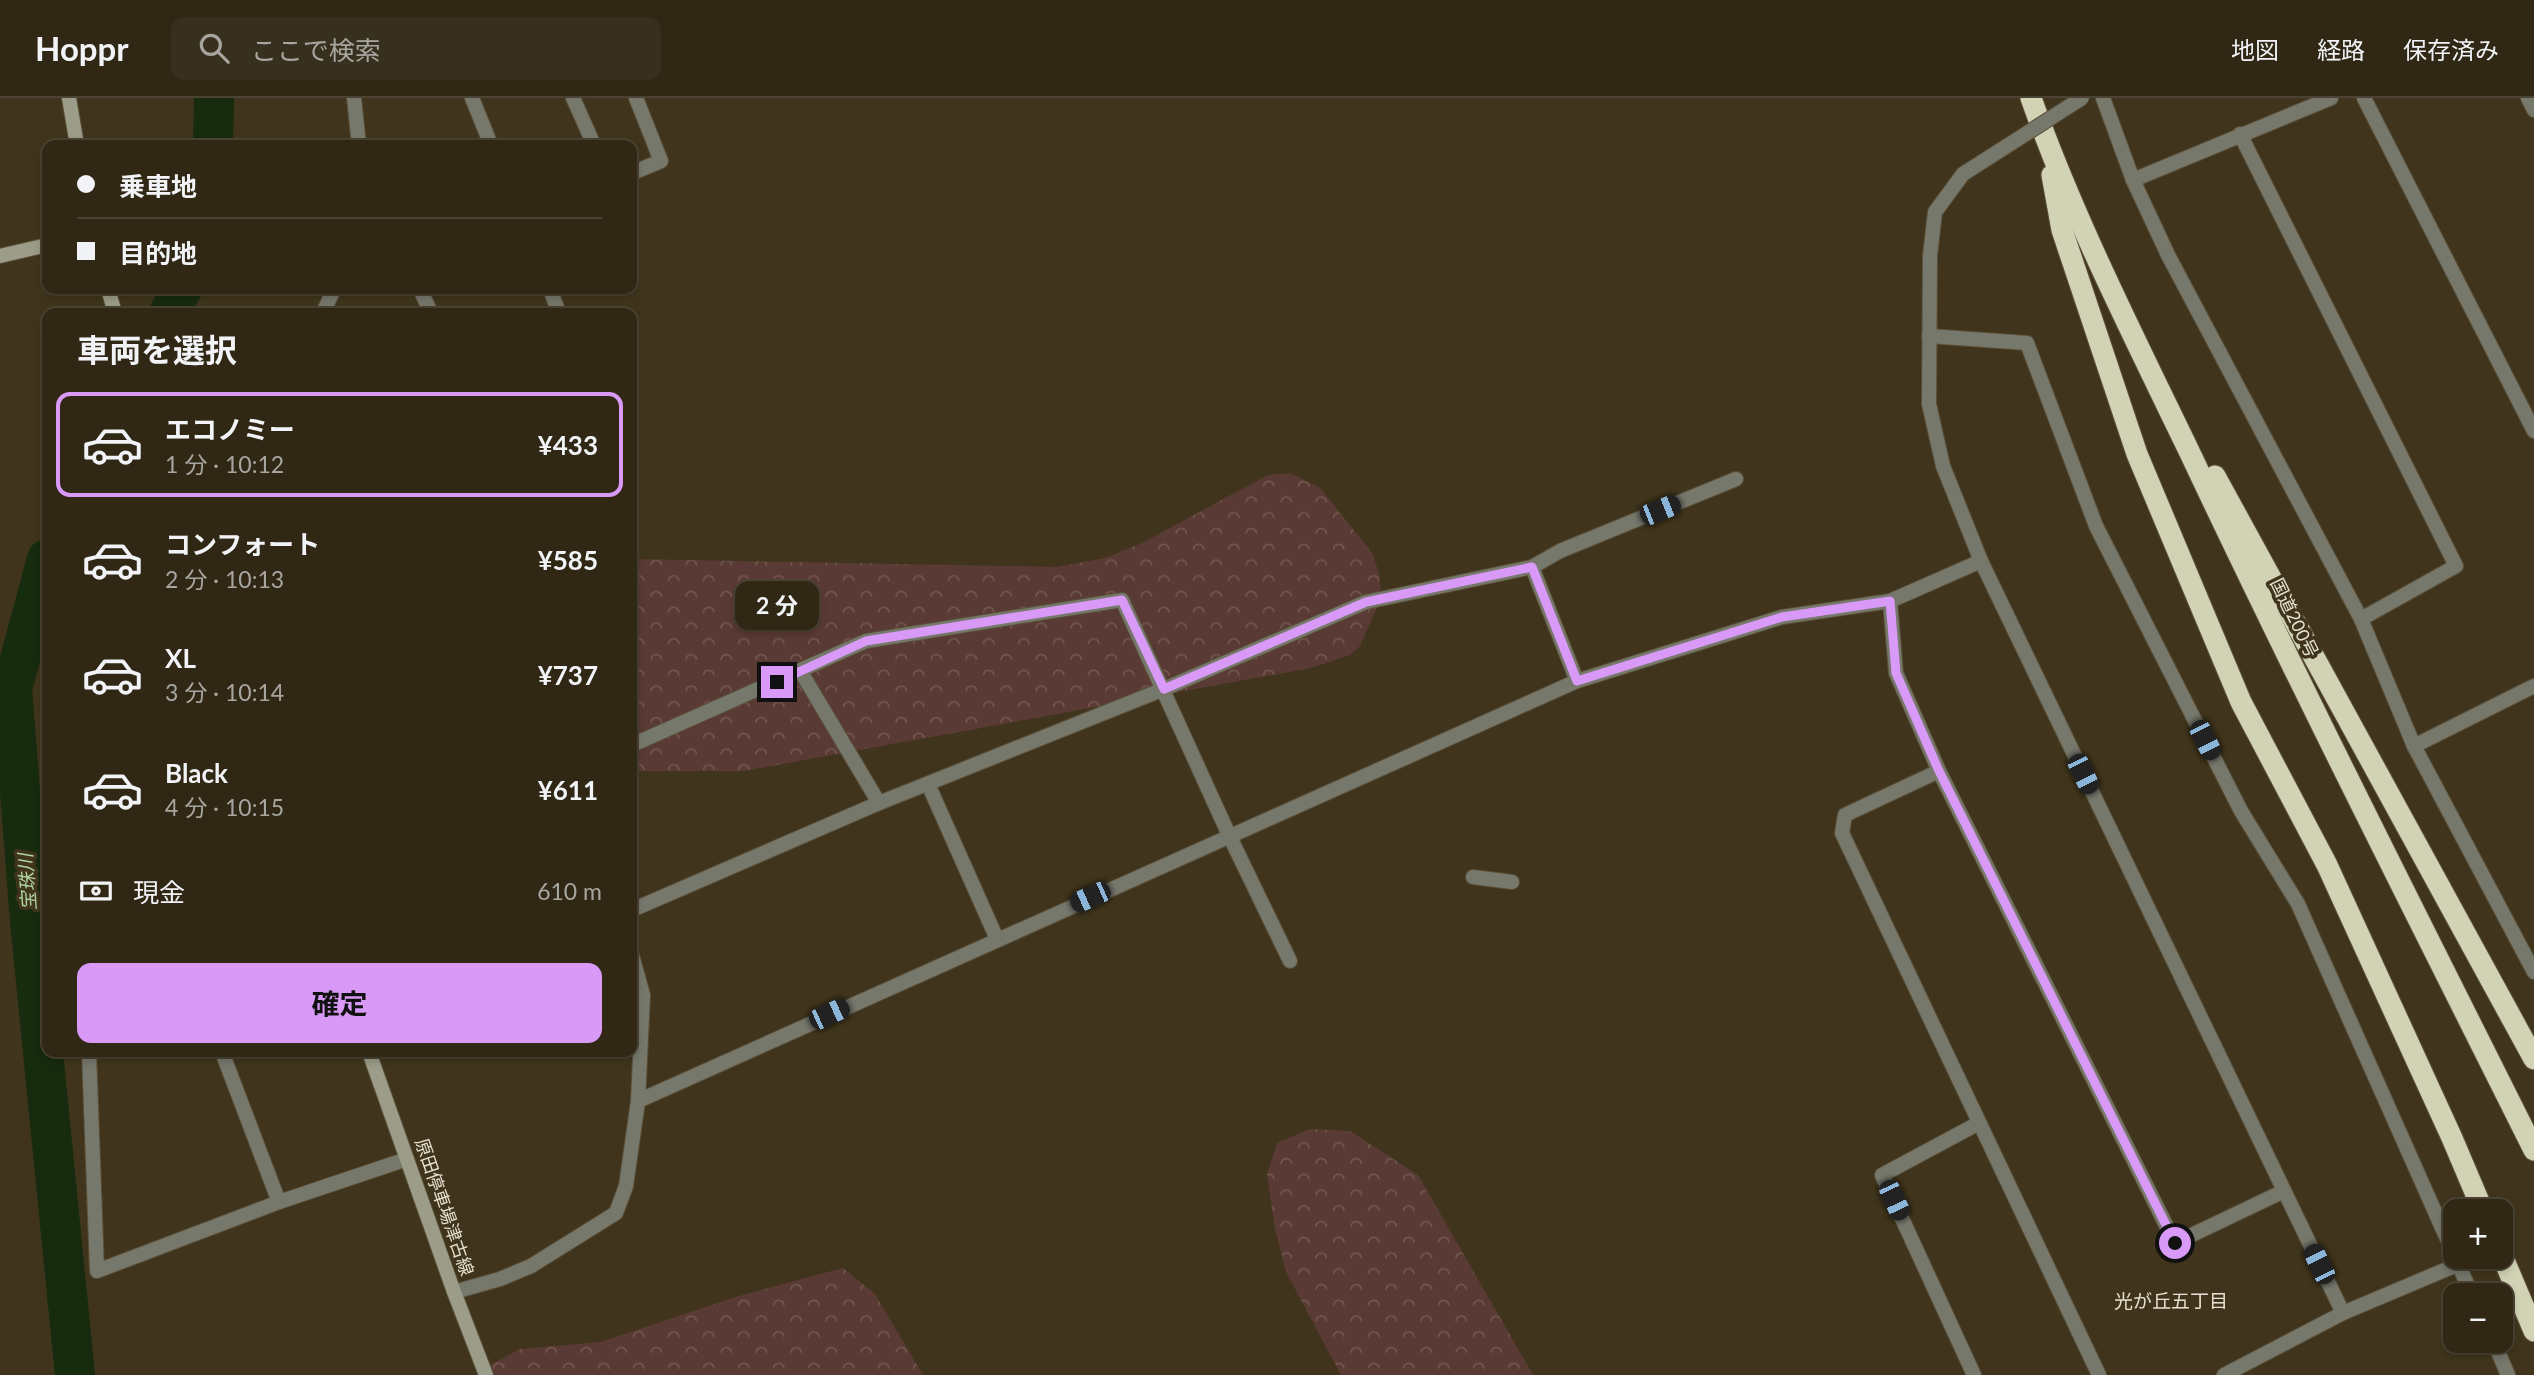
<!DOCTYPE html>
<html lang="ja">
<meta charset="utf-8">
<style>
:root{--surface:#302815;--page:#38301e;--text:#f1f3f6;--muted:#a8a6a0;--line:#4b4434;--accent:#d99af7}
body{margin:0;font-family:Lato,"Noto Sans JP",sans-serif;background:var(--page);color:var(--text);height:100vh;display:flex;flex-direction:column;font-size:26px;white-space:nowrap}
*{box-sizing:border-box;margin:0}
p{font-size:23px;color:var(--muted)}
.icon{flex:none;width:38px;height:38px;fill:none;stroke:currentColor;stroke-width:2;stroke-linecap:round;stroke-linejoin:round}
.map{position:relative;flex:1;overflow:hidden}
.details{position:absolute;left:42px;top:210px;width:595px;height:749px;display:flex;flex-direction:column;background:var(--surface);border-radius:14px;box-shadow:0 4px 10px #0003,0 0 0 2px var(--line)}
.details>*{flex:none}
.guide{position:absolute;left:42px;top:42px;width:595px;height:154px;border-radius:14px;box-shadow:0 4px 10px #0003,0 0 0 2px var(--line);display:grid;align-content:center;height:154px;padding:0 35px;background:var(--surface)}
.tools{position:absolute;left:2443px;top:1101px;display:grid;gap:14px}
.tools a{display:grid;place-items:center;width:70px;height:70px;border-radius:14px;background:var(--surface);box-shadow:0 4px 10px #0003,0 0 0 2px var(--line);font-size:35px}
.end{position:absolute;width:32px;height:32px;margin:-16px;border:9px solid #d99af7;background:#111;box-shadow:0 0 0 4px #111}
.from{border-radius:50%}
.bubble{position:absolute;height:49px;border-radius:14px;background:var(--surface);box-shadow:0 4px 10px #0003,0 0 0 2px var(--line);font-size:23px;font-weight:700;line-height:49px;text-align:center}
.car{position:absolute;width:21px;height:42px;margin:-21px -10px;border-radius:9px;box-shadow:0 0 5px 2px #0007;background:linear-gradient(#222 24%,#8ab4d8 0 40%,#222 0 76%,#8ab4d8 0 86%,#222 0)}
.guide b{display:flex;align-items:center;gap:24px;height:66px;font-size:26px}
.guide b+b{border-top:2px solid var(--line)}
.guide i{width:18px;height:18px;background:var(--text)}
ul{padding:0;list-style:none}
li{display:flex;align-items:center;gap:21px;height:105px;margin:0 14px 10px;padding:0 21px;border:4px solid transparent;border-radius:14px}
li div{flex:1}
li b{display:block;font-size:26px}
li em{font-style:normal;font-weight:700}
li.active{border-color:var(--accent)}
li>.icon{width:63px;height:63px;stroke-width:1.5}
h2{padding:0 35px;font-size:32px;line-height:84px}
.pay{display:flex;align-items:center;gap:18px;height:77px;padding:0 35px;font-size:26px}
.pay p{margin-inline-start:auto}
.primary-button{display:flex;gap:14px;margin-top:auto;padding:14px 35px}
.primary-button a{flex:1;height:80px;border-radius:14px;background:var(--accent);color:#111;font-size:28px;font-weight:700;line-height:80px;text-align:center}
header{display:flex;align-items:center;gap:42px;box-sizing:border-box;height:98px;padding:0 35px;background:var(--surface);border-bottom:2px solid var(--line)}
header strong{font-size:33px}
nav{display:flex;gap:38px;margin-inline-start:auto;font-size:24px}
.search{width:490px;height:63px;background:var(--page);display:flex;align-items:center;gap:18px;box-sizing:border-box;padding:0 24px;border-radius:14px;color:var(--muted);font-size:26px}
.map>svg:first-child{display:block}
</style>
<header>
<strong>Hoppr</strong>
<div class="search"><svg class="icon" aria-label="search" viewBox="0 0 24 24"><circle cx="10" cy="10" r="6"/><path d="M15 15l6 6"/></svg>ここで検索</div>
<nav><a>地図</a><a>経路</a><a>保存済み</a></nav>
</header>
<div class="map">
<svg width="2534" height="1277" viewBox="0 0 2534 1277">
<defs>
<pattern id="forest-crowns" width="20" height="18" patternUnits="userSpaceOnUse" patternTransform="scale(1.75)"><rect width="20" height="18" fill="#5a3a34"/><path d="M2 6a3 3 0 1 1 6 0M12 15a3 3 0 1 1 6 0" fill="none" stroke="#725650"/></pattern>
</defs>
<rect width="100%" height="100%" fill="#40351c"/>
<g fill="url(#forest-crowns)">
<path d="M1290,375l30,15 52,65 7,20 2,25 -21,48 -10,9 -39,13 -567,103h-112v-212l425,8 48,-9 37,-15 126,-68z"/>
<path d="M1310,1031l40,2 68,44 115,200h-192l-55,-103 -11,-44 -8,-53 10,-32z"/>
<path d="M843,1170l32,26 48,81h-447l1,-3 43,-23 81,-7 138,-46z"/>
</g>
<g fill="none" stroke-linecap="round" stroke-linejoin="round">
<g stroke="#172b0f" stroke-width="40">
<path d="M213,47l1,-47"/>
<path d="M169,215l13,-24"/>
<path d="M47,461l-35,130 18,232 45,454"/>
</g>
<defs>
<g id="street">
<path d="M354,0l5,47"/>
<path d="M472,0l19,47"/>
<path d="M573,0l21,47"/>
<path d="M2103,0l30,82"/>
<path d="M2331,0l-198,82 35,75 193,364 53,127 120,226"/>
<path d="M2364,0l170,333"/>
<path d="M2528,0l6,12"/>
<path d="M2240,36l216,432 -95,53"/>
<path d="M632,75l29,-12 -25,-63"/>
<path d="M1930,158l-1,148 14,62 38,95 362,752"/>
<path d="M420,191l11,24"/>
<path d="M550,191l9,24"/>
<path d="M323,215l11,-24"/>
<path d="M1929,238l98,7 69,183 145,285 57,93 174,391"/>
<path d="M1890,503l6,72 43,98 236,472 109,-52"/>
<path d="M801,574l78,131"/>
<path d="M1577,583l-45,-114 28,-16 176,-72"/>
<path d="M632,647l234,-104 256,-41 107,235 61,126"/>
<path d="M2414,648l120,-60"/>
<path d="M1939,673l-94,44 -3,18 257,542"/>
<path d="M928,686l69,155"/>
<path d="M1473,779l39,5"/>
<path d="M632,812l247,-107 285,-114 202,-87 166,-35"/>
<path d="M89,954l8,219 182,-69 128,-43"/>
<path d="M222,954l57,150"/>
<path d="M638,1003l939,-420 205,-64 108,-16 91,-40"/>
<path d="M454,1194l46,-13 31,-13 85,-53 10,-27 12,-85 5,-106 -11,-40"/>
<path d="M2493,1242l15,35"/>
<path d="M1974,1277l-92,-200 97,-52"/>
<path d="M2224,1277l119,-62 116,-49"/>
</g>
<g id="secondary">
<path d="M69,0l8,47"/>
<path d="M0,158l47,-11"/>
<path d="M108,191l7,24"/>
<path d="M369,954l85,240 32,83"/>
</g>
<g id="highway">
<path d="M2031,0c42,119 103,239 158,353 111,235 229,467 345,699"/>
<path d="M2052,77l10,55 75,224 104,248 86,163 125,273 31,73"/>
<path d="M2215,378c107,193 213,388 319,583"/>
<path d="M2501,1155l33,78"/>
</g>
</defs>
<use href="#street" stroke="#5b5039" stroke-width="16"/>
<use href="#secondary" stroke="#5b5039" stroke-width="16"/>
<use href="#highway" stroke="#5b5039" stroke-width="23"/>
<use href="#street" stroke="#77786c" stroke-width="14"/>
<use href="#secondary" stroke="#9c9d89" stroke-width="14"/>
<use href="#highway" stroke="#d1d3b4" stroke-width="21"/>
<defs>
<path id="street-bridge" d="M1930,158l5,-44 28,-38 119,-76"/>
</defs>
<use href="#street-bridge" stroke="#5b5039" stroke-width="16" stroke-linecap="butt"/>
<use href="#street-bridge" stroke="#77786c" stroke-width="14"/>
</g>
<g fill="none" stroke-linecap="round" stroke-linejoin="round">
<path stroke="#d99af7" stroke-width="9" d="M777,584l89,-41 256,-41 42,89 202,-87 166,-35 45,114 205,-64 108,-16 6,72 43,98 236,472"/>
</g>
<g text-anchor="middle" stroke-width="7" stroke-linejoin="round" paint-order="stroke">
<g font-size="18" fill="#e7e0d1" stroke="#40351c">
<text transform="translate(2294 520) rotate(64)" y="6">国道200号</text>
<text transform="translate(444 1109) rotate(71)" y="6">原田停車場津古線</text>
</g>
<g font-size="19" font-style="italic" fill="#afd6a0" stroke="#40351c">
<text transform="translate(27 784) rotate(-94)" y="7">宝珠川</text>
</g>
<g font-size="19" fill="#e7e0d1" stroke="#40351c">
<text x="2171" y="1210">光が丘五丁目</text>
</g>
</g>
</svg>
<div class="tools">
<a>+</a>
<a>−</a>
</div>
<i class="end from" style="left:2175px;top:1145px"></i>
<i class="end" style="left:777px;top:584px"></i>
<div class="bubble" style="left:735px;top:483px;width:84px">2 分</div>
<i class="car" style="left:1660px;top:412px;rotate:68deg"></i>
<i class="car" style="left:2205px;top:642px;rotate:153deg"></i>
<i class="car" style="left:2083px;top:676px;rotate:154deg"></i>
<i class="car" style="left:1090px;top:799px;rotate:246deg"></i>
<i class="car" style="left:829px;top:916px;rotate:65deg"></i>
<i class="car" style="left:1894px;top:1102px;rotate:155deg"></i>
<i class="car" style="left:2319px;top:1166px;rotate:334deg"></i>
<div class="guide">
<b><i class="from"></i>乗車地</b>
<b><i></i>目的地</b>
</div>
<section class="details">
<h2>車両を選択</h2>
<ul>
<li class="active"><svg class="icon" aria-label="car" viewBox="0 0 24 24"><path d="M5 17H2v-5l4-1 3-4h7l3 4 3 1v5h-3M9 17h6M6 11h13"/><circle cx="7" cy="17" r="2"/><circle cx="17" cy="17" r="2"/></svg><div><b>エコノミー</b><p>1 分 · 10:12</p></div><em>¥433</em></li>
<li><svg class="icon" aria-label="car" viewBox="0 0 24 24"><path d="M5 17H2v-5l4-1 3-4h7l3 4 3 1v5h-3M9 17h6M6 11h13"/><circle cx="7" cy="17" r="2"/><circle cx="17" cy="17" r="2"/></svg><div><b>コンフォート</b><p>2 分 · 10:13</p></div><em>¥585</em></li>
<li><svg class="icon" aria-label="car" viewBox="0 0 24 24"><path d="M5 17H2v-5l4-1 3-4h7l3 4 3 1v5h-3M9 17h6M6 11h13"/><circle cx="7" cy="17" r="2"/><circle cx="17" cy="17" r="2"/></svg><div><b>XL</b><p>3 分 · 10:14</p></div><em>¥737</em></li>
<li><svg class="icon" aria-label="car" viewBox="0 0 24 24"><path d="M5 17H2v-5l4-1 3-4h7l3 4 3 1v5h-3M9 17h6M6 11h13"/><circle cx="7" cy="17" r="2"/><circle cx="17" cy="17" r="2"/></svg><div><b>Black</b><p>4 分 · 10:15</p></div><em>¥611</em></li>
</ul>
<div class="pay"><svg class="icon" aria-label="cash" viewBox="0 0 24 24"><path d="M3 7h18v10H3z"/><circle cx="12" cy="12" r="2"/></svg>現金<p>610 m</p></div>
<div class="primary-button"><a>確定</a></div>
</section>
</div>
